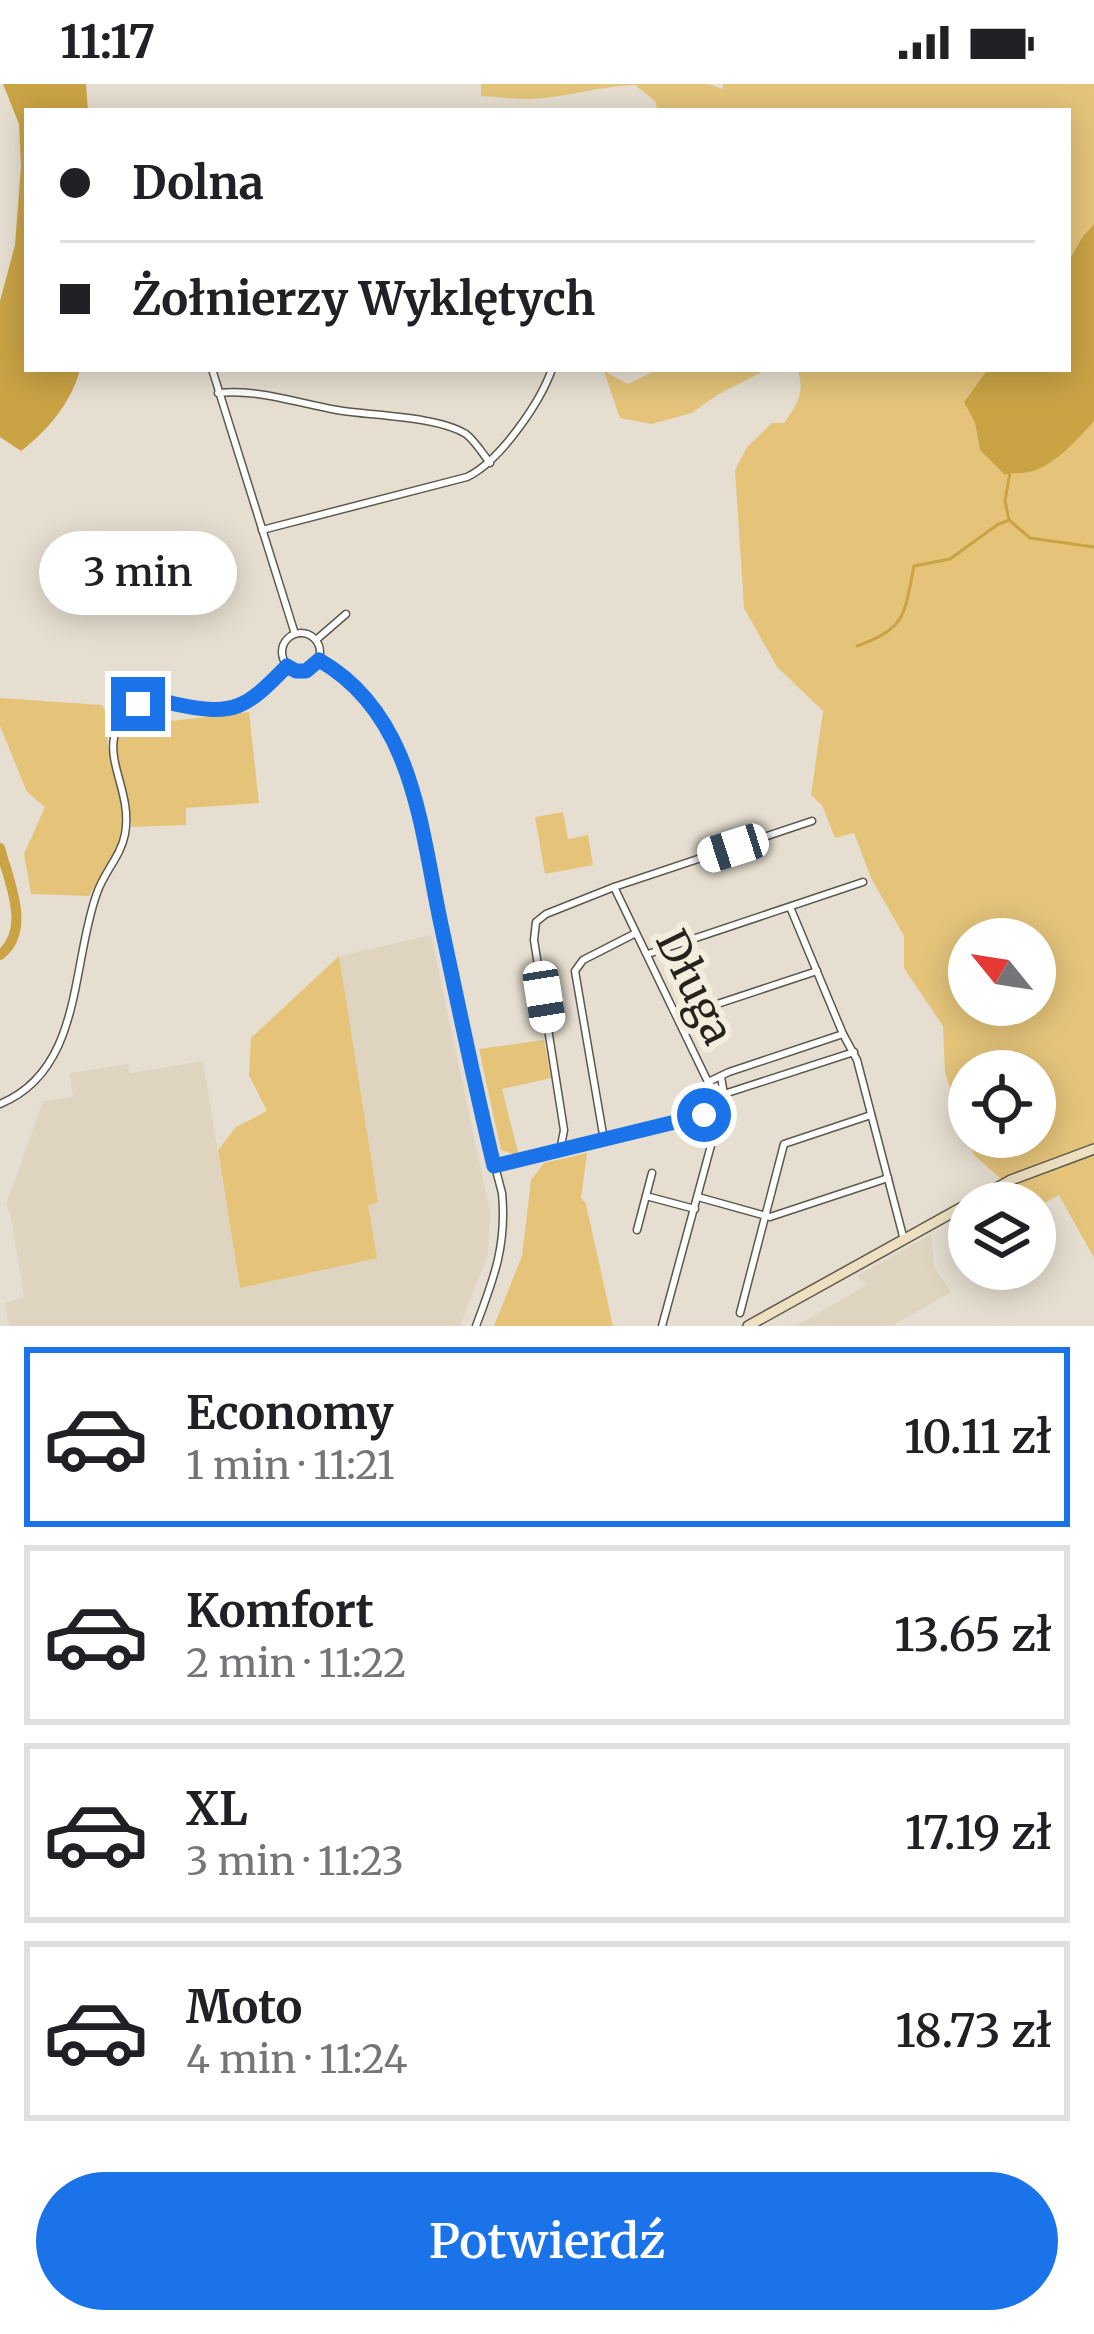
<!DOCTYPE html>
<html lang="pl">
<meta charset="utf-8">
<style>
:root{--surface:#fff;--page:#f2f2f2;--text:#202124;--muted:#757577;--line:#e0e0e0;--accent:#1a73e8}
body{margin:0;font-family:Merriweather,serif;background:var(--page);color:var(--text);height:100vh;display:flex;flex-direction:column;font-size:45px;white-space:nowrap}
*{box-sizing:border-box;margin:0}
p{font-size:39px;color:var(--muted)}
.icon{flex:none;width:66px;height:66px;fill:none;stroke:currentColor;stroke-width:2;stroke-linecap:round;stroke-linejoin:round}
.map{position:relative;height:1242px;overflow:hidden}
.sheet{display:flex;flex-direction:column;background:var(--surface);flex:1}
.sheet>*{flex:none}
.hud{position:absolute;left:24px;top:24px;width:1047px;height:264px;border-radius:0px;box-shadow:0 6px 30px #0003;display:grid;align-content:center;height:264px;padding:0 36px;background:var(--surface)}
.needle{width:78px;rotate:300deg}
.tools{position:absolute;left:948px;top:834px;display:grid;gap:24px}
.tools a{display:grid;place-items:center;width:108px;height:108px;border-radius:50%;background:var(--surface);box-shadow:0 6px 30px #0003;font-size:60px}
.end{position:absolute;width:54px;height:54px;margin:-27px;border:15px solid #1a73e8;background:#fff;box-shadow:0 0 0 6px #fff}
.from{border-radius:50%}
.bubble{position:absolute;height:84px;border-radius:42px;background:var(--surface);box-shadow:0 6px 30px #0003;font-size:39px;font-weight:600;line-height:84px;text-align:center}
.car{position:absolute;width:36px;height:72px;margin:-36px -18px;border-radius:15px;box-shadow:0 0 9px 3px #0007;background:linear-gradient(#fff 24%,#345 0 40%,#fff 0 76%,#345 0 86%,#fff 0)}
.hud b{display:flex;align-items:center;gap:42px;height:114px;font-size:45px}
.hud b+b{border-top:3px solid var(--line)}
.hud i{width:30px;height:30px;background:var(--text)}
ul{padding:21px 0 0;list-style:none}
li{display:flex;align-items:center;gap:36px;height:180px;margin:0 24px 18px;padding:0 12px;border:6px solid var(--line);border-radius:0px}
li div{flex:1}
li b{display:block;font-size:45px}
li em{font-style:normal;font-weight:600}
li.current{border-color:var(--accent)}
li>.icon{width:108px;height:108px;stroke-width:1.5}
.primary-button{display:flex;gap:24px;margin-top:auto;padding:24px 36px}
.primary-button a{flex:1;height:138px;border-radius:72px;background:var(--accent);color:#fff;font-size:48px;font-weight:600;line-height:138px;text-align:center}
.status{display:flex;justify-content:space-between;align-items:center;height:84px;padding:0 60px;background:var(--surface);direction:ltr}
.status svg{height:33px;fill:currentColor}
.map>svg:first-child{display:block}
</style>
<div class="status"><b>11:17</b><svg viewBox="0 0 49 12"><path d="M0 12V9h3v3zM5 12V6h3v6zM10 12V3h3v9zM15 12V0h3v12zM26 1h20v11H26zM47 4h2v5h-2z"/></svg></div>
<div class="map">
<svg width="1094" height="1242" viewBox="0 0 1094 1242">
<rect width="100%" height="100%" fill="#e6dfd1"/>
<g fill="#ded4c0">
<path d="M431,851l59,277 -2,42 -28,72h-451l-4,-23 19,-6 -14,-85 -4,-7 37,-104 30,-4 -3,-24 58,-9 2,9 73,-12 37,227 128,-84 9,-1 -38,-247z"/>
<path d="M931,1150l3,33 17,25 -59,34h-96l71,-41 -10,-9z"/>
</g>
<g fill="#e5c47a" fill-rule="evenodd">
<path d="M481,0h227l15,5v-5h371v140l-11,12 -15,26v-151h-410l-3,-10 -20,-16c-36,1 -70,13 -106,14 -16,0 -32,-2 -48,-3z"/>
<path d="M659,285h102l-1,4 -43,22 -25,18 -40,11 -32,-6 -16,-47 24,13z"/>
<path d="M797,285h191l-24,33 11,21 5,27 114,-29v837l-35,-63 -24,13v-5h-6l-55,-48 -29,-82 -2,-47 -39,-58v-32l-33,-58 -17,-45 -19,5 -13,-33 -11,-10 12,-84 -46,-44 -33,-59 -9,-138 12,-23 25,-24h12c13,-18 22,-32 13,-54zM969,855h66v66h-66zM969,987h66v66h-66z"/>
<path d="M0,614l102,7c10,16 3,28 7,46 6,29 20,64 8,94 -7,18 -19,35 -28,51l-58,-2 -7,-40 21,-47 -18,-15 -27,-66z"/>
<path d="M249,628l10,91 -73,5v17l-54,2 -17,-83 4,-17z"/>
<path d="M563,728l5,27 20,-4 5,30 -48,9 -10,-57z"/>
<path d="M339,872l39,246 -10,3 9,53 -137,30 -22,-138 18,-23 31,-16 -18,-36 2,-37z"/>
<path d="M544,956l7,38 -49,11 17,67 -18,-6 -22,-101z"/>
<path d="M587,1069l-6,45 5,6 27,122h-119l28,-70 9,-76 13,-17z"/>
</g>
<g fill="#caa345">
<path d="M3,0h83l2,27h-61v258h50l2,4c-9,31 -32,58 -58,78l-21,-14v-136l15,-56 6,-78 -2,-43z"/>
<path d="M1094,140v197c-15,17 -38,43 -61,50 -9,3 -19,1 -28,4l-25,-25 -5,-27 -11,-21 24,-33h80v-107l15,-26z"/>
</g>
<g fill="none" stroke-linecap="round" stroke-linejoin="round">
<g stroke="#caa345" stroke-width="3">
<path d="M1009,436l21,18 64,9"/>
<path d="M857,562c50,-17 47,-32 57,-80l36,-7 47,-34 12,-5 -4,-19 5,-29"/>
</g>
<path stroke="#caa345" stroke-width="10" d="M0,764c9,34 32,82 0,107"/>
<defs>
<g id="minor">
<path d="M212,285l83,265"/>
<path d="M218,309c41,-4 79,10 119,17 35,6 100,6 129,24 9,7 17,20 24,29"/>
<path d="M262,446l205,-53c33,-16 73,-74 85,-108"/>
<circle cx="301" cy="568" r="19"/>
<path d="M316,556l30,-26"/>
<path d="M319,576c99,58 104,183 126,283 18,83 35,168 57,250 5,52 -8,85 -26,133"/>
<path d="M614,803l94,195 10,31"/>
<path d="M790,823l53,127 14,26 47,180"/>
<path d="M648,870l215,-72"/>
<path d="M678,933l139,-46"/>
<path d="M708,998l21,-10 114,-38"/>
<path d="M724,1010l130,-42"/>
<path d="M0,1020c83,-34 71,-140 97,-211 7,-21 24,-37 28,-59 10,-55 -44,-93 20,-135 13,0 25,4 39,6 57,10 65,0 103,-39"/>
<path d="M604,1056l-29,-169 8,-11 51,-26"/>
<path d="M560,1067l4,-21 -30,-190 2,-18 10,-8 68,-27 198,-66"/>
<path d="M494,1081l99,-21 107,-29 18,1"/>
<path d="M646,1112l49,13"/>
<path d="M698,1113l72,20 118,-39"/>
<path d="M637,1146l15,-57"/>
<path d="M740,1229l44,-169 87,-29"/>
<path d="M662,1242l54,-199 8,-33 -3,-17"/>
</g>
<path id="secondary" d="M748,1242l263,-146 83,-31"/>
</defs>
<use href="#minor" stroke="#5d584c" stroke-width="9"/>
<use href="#secondary" stroke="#5d584c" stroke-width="12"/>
<use href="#minor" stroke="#fff" stroke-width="6"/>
<use href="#secondary" stroke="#ede0c1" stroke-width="9"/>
</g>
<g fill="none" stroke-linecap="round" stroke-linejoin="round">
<path stroke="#1a73e8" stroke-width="15" d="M138,620c13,-8 23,-3 37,0 60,13 71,4 112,-38l9,5h10l13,-11c97,55 102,174 123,269 17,79 33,158 52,237l210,-51"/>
</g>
<g text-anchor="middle" stroke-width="12" stroke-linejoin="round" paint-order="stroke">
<g font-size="42" fill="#26231e" stroke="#f3edde">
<text transform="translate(695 903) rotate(64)" y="15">Długa</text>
</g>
</g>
</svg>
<div class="tools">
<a><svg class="needle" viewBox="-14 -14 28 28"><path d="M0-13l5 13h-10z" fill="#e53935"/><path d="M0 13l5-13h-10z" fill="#757577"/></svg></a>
<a><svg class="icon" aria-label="locate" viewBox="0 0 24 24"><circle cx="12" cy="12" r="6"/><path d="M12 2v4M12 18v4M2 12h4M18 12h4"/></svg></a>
<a><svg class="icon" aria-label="layers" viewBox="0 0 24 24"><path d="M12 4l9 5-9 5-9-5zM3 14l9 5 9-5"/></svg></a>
</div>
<i class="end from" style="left:704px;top:1031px"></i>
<i class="end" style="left:138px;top:620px"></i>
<div class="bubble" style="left:39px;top:447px;width:198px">3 min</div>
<i class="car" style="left:733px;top:764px;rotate:252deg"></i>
<i class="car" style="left:544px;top:913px;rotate:171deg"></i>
<div class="hud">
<b><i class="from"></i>Dolna</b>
<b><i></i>Żołnierzy Wyklętych</b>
</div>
</div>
<section class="sheet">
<ul>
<li class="current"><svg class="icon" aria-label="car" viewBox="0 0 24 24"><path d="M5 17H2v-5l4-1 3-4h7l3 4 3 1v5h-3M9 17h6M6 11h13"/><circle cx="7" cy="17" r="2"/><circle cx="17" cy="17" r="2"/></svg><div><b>Economy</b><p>1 min · 11:21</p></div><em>10.11 zł</em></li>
<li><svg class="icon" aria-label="car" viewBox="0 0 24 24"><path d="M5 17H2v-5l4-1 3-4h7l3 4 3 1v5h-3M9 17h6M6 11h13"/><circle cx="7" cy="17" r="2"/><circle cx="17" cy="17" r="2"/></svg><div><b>Komfort</b><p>2 min · 11:22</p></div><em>13.65 zł</em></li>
<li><svg class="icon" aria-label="car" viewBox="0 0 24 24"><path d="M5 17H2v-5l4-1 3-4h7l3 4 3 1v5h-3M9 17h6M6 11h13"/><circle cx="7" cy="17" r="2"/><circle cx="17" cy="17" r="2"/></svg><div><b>XL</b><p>3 min · 11:23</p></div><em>17.19 zł</em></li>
<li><svg class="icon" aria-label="car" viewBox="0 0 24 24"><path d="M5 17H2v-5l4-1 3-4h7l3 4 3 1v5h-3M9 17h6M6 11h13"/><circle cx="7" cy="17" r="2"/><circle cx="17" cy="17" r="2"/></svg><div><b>Moto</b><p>4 min · 11:24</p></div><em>18.73 zł</em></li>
</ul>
<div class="primary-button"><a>Potwierdź</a></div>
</section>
